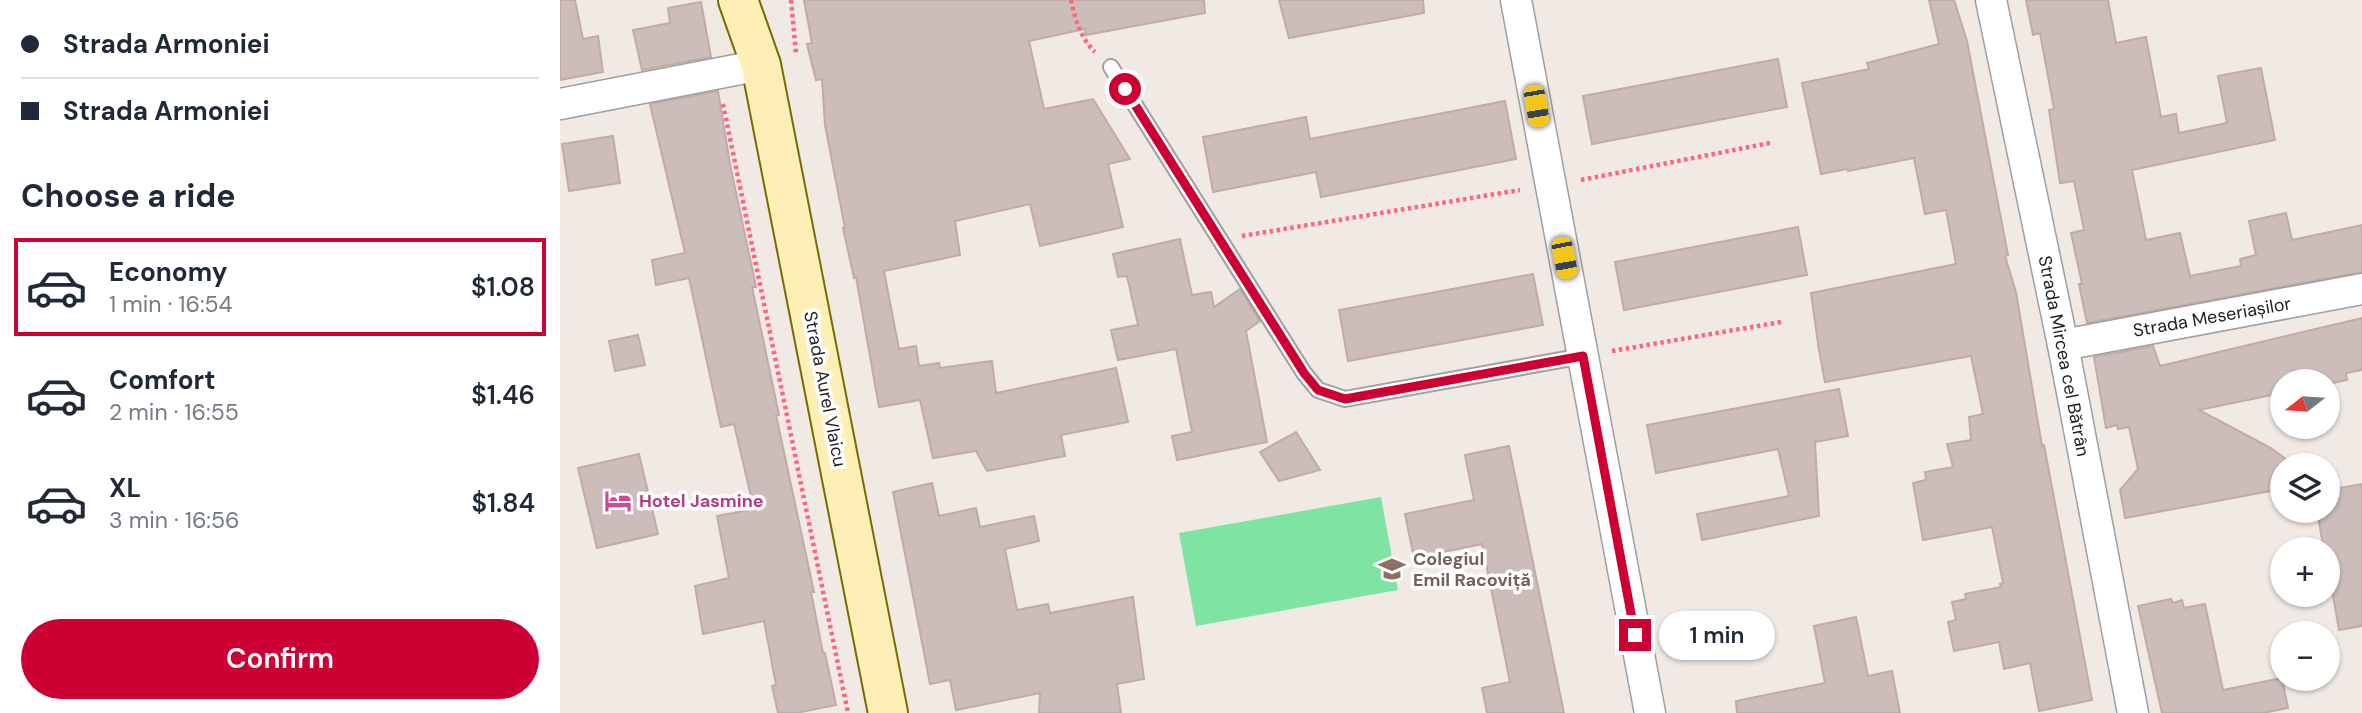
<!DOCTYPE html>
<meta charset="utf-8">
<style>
:root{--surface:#fff;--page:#f2f2f3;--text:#1f2937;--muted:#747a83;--line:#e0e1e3;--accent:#cd0034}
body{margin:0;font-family:"DM Sans",sans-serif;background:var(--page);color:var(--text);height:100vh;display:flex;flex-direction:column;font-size:26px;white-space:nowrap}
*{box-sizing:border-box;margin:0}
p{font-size:23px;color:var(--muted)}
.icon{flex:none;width:38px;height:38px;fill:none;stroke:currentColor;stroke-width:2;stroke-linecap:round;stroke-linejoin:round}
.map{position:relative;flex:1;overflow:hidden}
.side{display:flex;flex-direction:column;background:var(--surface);width:560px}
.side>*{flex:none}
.guide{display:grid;align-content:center;height:154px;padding:0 21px;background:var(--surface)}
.needle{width:46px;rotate:253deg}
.tools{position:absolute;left:1710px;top:369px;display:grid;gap:14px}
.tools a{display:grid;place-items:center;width:70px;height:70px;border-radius:50%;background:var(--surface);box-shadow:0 2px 5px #0004;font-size:35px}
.end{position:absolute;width:32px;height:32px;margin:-16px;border:9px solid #cd0034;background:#fff;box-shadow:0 0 0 4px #fff}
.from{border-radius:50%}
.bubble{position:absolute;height:49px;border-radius:24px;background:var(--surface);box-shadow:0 2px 5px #0004;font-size:23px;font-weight:600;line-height:49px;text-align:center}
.car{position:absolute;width:21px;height:42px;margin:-21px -10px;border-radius:9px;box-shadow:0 0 5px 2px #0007;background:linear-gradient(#f5c518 24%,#345 0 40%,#f5c518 0 76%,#345 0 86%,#f5c518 0)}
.guide b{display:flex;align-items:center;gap:24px;height:66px;font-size:26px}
.guide b+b{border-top:2px solid var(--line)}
.guide i{width:18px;height:18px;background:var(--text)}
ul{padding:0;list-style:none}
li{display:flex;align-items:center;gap:21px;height:98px;margin:0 14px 10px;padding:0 7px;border:4px solid transparent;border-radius:0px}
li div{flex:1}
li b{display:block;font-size:26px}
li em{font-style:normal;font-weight:600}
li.active{border-color:var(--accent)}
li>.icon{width:63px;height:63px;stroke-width:1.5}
h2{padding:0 21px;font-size:32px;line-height:84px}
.button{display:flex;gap:14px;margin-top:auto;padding:14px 21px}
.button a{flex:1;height:80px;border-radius:42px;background:var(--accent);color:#fff;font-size:28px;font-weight:600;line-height:80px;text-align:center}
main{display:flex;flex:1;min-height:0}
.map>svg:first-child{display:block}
</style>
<main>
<section class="side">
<div class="guide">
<b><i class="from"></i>Strada Armoniei</b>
<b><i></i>Strada Armoniei</b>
</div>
<h2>Choose a ride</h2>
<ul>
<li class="active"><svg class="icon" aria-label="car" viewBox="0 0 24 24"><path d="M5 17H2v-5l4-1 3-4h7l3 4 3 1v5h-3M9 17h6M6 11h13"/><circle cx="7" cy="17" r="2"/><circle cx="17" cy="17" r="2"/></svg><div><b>Economy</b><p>1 min · 16:54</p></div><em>$1.08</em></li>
<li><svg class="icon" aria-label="car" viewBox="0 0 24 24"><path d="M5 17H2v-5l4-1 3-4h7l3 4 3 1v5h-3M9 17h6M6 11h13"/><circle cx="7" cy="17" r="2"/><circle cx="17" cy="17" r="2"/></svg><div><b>Comfort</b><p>2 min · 16:55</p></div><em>$1.46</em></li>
<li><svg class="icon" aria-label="car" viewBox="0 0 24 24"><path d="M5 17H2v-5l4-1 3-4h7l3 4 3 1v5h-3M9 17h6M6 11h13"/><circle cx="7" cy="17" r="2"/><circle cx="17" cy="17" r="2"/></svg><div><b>XL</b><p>3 min · 16:56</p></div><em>$1.84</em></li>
</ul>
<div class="button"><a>Confirm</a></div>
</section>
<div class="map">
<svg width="1802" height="713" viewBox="0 0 1802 713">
<rect width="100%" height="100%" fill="#f0e9e4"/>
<path fill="#7de4a2" d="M821,497l17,93 -202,36 -17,-93z"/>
<g fill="#ccbdba" stroke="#c2aba5" stroke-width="2">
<path d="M0,0h15l8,39 15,-3 5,36 -43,8z"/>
<path d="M244,0h400l1,13 -119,22 -1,-6 -56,12 15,68 49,-10 37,60 -22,5 15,63 -83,19 -10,-42 -75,17 5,34 -76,16 15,78 17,-3 3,20 20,-3 1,5 52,-7 4,32 120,-25 12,54 -67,13 4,21 -78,15 -11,-20 -43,7 -13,-58 -41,7 -23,-130 -2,1 -11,-50h2l-20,-103 -3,-46 -6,1 -9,-36 5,-1z"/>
<path d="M719,0h144l1,13 -135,25z"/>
<path d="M1369,0h25l13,41 41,214 -3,1 11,36 26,154 2,-1 48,255 -53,11 -9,-48 -26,6 -5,-27 -45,9 -6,-29 8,-2 -4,-18 14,-3 -1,-5 36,-7 -1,-3 3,-1 -11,-56 -69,13 -10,-57 13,-3 -1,-8 28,-5 -6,-23 24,-4 -2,-23 14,-3 -12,-58 -146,26 -6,-32 -8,-57 145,-29 -10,-54 -21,4 -11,-56 -66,13 -1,-2 -26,5 -19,-91 67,-14 -2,-6 72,-19z"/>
<path d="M1466,0h82l8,43 30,-6 15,80 15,-3 3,19 48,-10 -9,-47 43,-8 14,72 -143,30 14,70 34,-7 10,43 51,-10 -1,-7 16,-4 -7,-34 37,-8 6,27 70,-15v47l-275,51 -8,-39h3l-11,-51 13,-3 -10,-49 -14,2 -11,-73 5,-1 -14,-76 -7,2z"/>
<path d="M141,2l10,55 -69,13 -9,-40 37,-7 -2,-15z"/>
<path d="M1218,59l9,48 -195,37 -9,-48z"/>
<path d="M158,91l12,73 26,123h-4l27,128h-3l38,177h-3l12,61h2l11,52 -40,8h-18l-6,-27 4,-1 -12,-64 -61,13 -8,-48 34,-8 -12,-62 37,-7 -20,-85 -13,3 -32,-149 -33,7 -4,-25 33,-7 -35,-149z"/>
<path d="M945,101l11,58 -195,38 -5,-25 -103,20 -10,-55 103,-20 4,22z"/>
<path d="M53,136l7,47 -51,8 -7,-47z"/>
<path d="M1238,227l9,48 -183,35 -9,-48z"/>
<path d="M620,239l12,56 19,-3 3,15 26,-18 20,32 -14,10 21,111 -90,18 -5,-24 20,-4 -16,-83 -58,11 -7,-30 27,-5 -11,-49 -9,1 -5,-23z"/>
<path d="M973,274l10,51 -195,36 -9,-51z"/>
<path d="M1802,318v52l-16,3 1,7 -19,4v-2h-46v11l-83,17 72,38 16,12 3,6h-8v23l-157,29 -5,-28 18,-21 -9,-42 -11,2 -1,-4 -11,3 -12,-71 59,-11 7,20z"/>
<path d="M78,335l7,30 -30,6 -6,-30z"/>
<path d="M1279,389l9,47 -33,6 4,74 -117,24 -5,-26 92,-18 -11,-47 -122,24 -9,-48z"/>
<path d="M736,432l24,38 -41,11 -19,-29z"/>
<path d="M949,446l55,267h-77l-5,-25 28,-6 -28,-138 -68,14 -9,-44 69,-14 -9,-45z"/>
<path d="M79,454l19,80 -61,14 -19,-80z"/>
<path d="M372,483l7,33 37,-8 4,19 54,-11 5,25 -34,8 12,61 31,-6 2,9 83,-16 11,82 -27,5 4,29h-82l1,-20 -84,17 -6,-30 -20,4 -37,-192z"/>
<path d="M1802,484v142l-23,4 -11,-63v-17h-4l-7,-39h11v-21z"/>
<path d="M1611,599l2,4 9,-3 2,8 21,-4 18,86 59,-12 6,30 -25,5h-101l-24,-107z"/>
<path d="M1296,617l12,59 24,-5 8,42h-163l-1,-12 89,-18 -11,-57z"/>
</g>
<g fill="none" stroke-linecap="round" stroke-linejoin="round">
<defs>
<path id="service" d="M551,67l193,306 14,17 27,9 238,-43"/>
<g id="minor">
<path d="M956,0l134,713"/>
<path d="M1431,0l72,345 70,368"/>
<path d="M0,104l201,-39"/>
<path d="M1503,345l299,-56"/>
</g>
<path id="secondary" d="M178,0l23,65 127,648"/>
</defs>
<use href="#service" stroke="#9f9f9f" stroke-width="18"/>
<use href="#minor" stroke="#9f9f9f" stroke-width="33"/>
<use href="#secondary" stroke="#7b6900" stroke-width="42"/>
<g stroke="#ff667d" stroke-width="4.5" stroke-dasharray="3.5 3.5" stroke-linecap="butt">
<path d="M231,0l5,53"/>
<path d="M511,0c4,19 10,39 24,52"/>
<path d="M163,104l125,609"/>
<path d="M1021,180l189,-37"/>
<path d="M682,236l278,-46"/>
<path d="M1052,351l169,-29"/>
</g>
<use href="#service" stroke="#fff" stroke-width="14"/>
<use href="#minor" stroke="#fff" stroke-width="30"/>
<use href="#secondary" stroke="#fdefb5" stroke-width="38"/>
</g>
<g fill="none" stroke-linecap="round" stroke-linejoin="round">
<path stroke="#cd0034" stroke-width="9" d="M565,89l179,284 14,17 27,9 238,-43 52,279"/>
</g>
<defs>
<symbol id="hotel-bare" viewBox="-9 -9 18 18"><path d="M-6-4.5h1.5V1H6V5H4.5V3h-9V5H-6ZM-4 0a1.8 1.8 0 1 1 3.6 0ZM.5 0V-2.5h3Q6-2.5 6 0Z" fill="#d1479c" stroke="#fff" stroke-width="2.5" paint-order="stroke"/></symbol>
<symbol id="university-bare" viewBox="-9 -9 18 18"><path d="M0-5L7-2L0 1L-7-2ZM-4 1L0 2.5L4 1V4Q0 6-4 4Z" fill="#8d6e63" stroke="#fff" stroke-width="2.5" paint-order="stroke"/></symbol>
</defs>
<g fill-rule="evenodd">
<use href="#hotel-bare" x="39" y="482" width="38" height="38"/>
<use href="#university-bare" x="813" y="550" width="38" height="38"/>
</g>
<g text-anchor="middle" stroke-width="7" stroke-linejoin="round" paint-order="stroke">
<g font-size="18" fill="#1e1e1e" stroke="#fff">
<text transform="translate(1652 317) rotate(-10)" y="6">Strada Meseriașilor</text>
<text transform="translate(1504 356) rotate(79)" y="6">Strada Mircea cel Bătrân</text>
<text transform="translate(265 389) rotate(79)" y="6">Strada Aurel Vlaicu</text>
</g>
<g font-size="18" font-weight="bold" fill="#b23c85" stroke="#fff" text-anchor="start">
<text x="79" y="507">Hotel Jasmine</text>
</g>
<g font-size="18" font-weight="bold" fill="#785e54" stroke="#fff" text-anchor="start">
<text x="853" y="565">Colegiul<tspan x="853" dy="21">Emil Racoviță</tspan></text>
</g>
</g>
</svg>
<div class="tools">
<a><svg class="needle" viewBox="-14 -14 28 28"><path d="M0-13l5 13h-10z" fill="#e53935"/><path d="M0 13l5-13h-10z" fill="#747a83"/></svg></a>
<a><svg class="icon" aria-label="layers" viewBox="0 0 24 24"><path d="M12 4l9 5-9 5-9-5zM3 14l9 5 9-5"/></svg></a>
<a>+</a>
<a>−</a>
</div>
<i class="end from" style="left:565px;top:89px"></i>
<i class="end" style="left:1075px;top:635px"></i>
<div class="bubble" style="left:1099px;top:611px;width:116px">1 min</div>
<i class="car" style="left:976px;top:106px;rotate:170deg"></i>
<i class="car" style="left:1004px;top:258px;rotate:169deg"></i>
</div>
</main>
